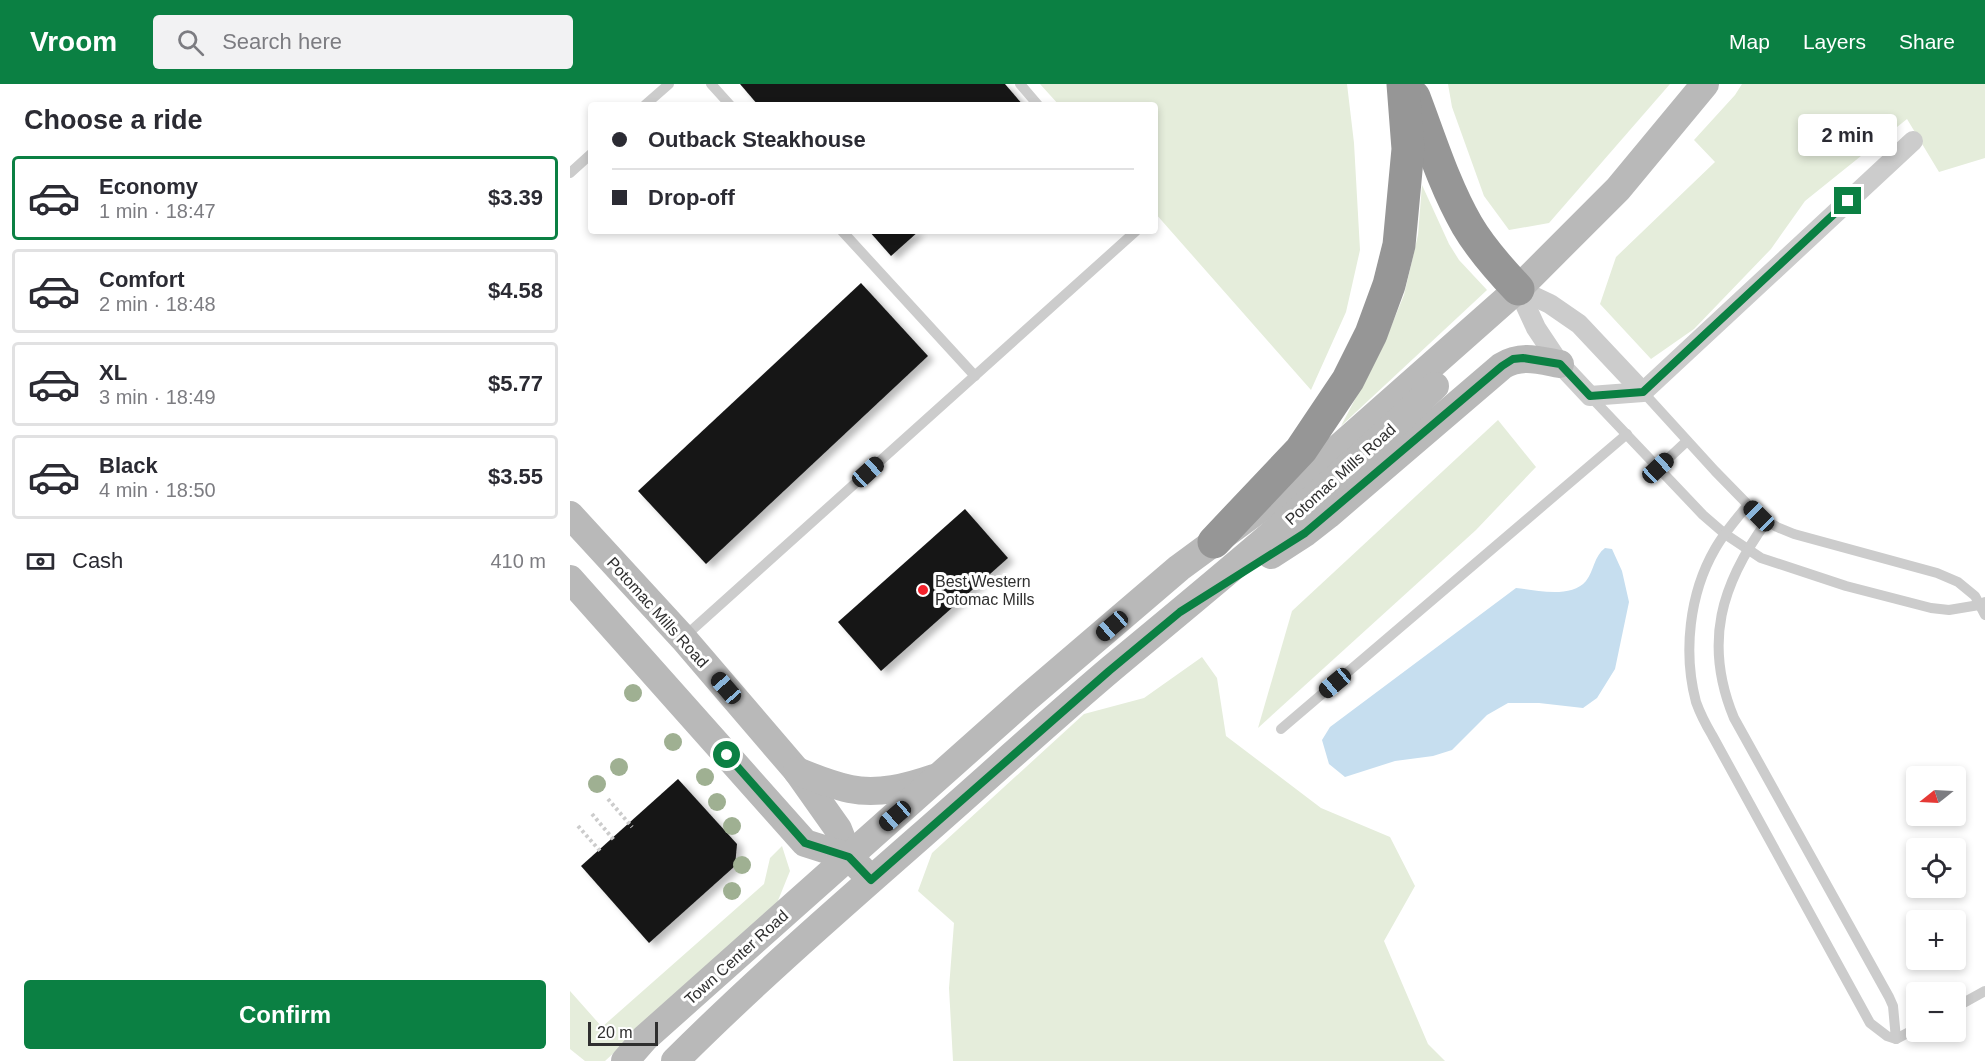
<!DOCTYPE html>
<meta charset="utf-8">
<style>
:root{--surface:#fff;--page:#f2f2f3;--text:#2b2b33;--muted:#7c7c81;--line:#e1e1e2;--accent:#0b8043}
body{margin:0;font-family:Helvetica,sans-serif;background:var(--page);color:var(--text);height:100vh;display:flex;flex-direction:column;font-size:22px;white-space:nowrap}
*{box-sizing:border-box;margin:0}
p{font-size:20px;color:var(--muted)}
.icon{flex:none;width:33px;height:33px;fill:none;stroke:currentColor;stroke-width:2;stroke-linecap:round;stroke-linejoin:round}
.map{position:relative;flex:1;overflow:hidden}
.sheet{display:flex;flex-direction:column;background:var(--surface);width:570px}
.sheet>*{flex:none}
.top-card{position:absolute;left:18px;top:18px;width:570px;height:132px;border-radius:6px;box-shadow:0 3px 9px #0003;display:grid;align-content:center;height:132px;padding:0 24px;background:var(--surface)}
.needle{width:39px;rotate:252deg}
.tools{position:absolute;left:1336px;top:682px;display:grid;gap:12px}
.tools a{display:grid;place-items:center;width:60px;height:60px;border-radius:6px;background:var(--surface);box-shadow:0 3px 9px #0003;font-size:30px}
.scale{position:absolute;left:18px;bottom:15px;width:70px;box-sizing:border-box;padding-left:6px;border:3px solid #2f2f2f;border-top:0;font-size:16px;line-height:21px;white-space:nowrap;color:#2f2f2f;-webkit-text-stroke:4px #fff;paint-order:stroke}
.end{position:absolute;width:27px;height:27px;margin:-14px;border:8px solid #0b8043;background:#fff;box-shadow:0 0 0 3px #fff}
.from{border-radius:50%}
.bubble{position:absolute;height:42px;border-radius:6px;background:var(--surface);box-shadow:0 3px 9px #0003;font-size:20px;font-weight:700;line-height:42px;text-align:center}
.car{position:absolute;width:18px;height:36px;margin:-18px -9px;border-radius:8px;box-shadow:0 0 4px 2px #0007;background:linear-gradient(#222 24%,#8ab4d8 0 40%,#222 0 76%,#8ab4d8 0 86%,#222 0)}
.top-card b{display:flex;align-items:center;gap:21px;height:57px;font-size:22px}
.top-card b+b{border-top:2px solid var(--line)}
.top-card i{width:15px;height:15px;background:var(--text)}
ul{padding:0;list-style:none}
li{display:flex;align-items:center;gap:18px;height:84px;margin:0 12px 9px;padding:0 12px;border:3px solid var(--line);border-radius:6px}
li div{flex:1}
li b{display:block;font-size:22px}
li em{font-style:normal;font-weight:700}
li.active{border-color:var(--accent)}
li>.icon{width:54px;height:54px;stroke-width:1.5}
h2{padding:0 24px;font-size:27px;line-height:72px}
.pay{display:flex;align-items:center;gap:15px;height:66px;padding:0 24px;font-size:22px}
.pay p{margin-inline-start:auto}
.action{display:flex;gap:12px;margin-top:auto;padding:12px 24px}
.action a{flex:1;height:69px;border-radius:6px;background:var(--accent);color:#fff;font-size:24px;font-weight:700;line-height:69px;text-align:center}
header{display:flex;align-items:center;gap:36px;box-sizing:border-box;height:84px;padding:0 30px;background:var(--accent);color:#fff}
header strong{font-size:28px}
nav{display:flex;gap:33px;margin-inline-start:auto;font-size:21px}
.search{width:420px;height:54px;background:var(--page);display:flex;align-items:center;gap:15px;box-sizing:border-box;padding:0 21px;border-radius:6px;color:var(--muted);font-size:22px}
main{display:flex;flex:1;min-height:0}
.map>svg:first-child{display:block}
</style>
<header>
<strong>Vroom</strong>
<div class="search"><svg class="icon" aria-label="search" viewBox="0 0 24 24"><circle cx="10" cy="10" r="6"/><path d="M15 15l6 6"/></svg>Search here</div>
<nav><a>Map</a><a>Layers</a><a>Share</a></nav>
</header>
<main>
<section class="sheet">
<h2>Choose a ride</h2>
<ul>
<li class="active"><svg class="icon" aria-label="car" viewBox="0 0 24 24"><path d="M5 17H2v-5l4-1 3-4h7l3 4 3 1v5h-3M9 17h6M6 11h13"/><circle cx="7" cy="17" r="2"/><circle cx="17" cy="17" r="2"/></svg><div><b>Economy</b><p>1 min · 18:47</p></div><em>$3.39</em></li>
<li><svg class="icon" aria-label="car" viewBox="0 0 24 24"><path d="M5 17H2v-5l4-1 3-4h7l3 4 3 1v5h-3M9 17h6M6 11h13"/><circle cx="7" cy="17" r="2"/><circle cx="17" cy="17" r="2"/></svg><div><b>Comfort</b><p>2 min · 18:48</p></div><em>$4.58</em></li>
<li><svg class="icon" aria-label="car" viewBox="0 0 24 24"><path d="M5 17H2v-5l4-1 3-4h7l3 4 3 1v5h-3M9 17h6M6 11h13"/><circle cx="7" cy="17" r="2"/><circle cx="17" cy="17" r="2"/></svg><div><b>XL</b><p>3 min · 18:49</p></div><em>$5.77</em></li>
<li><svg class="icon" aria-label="car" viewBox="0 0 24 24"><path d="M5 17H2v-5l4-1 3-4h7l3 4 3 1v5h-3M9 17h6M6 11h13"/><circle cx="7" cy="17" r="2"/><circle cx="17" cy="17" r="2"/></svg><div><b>Black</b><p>4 min · 18:50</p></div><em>$3.55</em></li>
</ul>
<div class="pay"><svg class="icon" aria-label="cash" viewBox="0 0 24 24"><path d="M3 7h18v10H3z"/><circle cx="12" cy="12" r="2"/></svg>Cash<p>410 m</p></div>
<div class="action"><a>Confirm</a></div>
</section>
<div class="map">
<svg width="1415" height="977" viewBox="0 0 1415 977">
<defs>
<filter id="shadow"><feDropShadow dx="6" dy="4" stdDeviation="3" flood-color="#0004"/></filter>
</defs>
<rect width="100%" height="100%" fill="#fff"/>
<g fill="#e5eddb">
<path d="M470,0h307l7,59 6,107 -14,62 -35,78 -156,-177v-108h-96z"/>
<path d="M878,0h222l-121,139 -40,7 -25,-34 -32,-89z"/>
<path d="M1172,0h243v74l-46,14 -32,-53 -102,82 -34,48 -77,80 -43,30 -51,-55 16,-47 99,-95 -21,-22 41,-45z"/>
<path d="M852,101l27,59 10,16 28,30 -146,136 42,-80 21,-51 14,-60z"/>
<path d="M928,336l38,47 -60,63 -218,198 34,-117z"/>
<path d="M632,573l15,21 9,58 95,72 69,29 25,49 -31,55 44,103 17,17h-492l-4,-73 5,-65 -36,-32 14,-38 152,-139 60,-16z"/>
<path d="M212,762l8,25 -13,32 -172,158h-20l-15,-12v-58l32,36 162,-143 6,-26z"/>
</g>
<path fill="#c6deef" d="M1035,464l7,1 10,22 7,31 -14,67 -18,29 -14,10 -44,-5h-31l-21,12 -35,35 -19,6 -38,5 -50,16 -16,-13 -7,-24 8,-13 186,-139c19,2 55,11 70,-7 8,-10 8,-25 19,-33z"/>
<g fill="#161616" filter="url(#shadow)">
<path d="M170,0h265l18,21h-265z"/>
<path d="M299,147h50l-28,25z"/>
<path d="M291,199l67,73 -222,208 -68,-73z"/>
<path d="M395,425l43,49 -127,113 -43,-49z"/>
<path d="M108,695l59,65 -2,22 -86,77 -68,-77z"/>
</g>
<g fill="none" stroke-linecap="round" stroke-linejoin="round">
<g stroke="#ccc" stroke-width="4" stroke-dasharray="3 3" stroke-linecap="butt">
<path d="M38,715l24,28"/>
<path d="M22,730l22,26"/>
<path d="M8,742l23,26"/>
</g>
<g stroke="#ccc" stroke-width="10">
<path d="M141,0l19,21"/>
<path d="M450,0l18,21"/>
<path d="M75,21l24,-21"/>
<path d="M0,89l21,-19"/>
<path d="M272,147l133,145"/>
<path d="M1073,308l72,79 44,45 18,11 17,7 143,39 21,9 17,14 10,19"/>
<path d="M1020,312l113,119 22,19 36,24 85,28 85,22 18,2 30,-5 6,-3"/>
<path d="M1088,384l29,-27"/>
<path d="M1178,421c-12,14 -24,28 -33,44 -26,45 -32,104 -19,153 4,11 10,23 16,33l158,288 17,13 9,3 21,-11"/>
<path d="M1197,437c-46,63 -64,122 -33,197l155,279 4,9 3,33"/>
<path d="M113,554l453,-407"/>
<path d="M711,645l346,-295"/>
<path d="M1386,923l29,-16"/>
</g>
<g stroke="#ccc" stroke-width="20">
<path d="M948,205l18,39 24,36 30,32 53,-4 270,-251"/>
<path d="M948,205l32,15 29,20 64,68"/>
</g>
<g stroke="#b9b9b9" stroke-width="28">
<path d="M0,431l113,123 114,133 41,58 11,28 12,12"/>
<path d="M701,471l34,-22 23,-18 174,-149c19,-12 37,-6 58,-2"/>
<path d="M0,495l235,264 44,14"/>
<path d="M227,687c17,7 35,14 53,18 28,6 58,-2 84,-11"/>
<path d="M55,977l20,-23 382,-340 152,-130 140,-103 199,-176 100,-100 87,-105"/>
<path d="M105,977c78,-78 162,-151 245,-224 64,-56 127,-114 192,-169 110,-91 220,-182 323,-282"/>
</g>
<g stroke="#969696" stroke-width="33">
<path d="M844,13c16,42 30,88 53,128 14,24 32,44 51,64"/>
<path d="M644,458l87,-92 47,-70 23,-46 18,-49 10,-40 9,-96 -5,-65"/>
</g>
</g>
<g fill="#9fb092">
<circle cx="63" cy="609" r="9"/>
<circle cx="103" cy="658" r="9"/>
<circle cx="49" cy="683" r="9"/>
<circle cx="135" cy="693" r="9"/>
<circle cx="27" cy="700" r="9"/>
<circle cx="147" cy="718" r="9"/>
<circle cx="162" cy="742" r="9"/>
<circle cx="172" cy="781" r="9"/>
<circle cx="162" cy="807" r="9"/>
</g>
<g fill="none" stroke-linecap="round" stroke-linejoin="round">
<path stroke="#0b8043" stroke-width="8" d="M157,671l78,88 44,14 22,23 238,-209 71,-59 125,-79 197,-167 11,-7 10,-1 37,6 30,32 53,-4 205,-191"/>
</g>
<circle fill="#f5222c" stroke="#fff" stroke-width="2" cx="353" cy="506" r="6"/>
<g text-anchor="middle" stroke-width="6" stroke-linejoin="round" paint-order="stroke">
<g font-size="16" fill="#2f2f2f" stroke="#fff">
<text transform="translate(770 390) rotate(-42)" y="6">Potomac Mills Road</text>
<text transform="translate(88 528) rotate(48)" y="6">Potomac Mills Road</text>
<text transform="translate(166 873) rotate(-42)" y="6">Town Center Road</text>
</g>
<g font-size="16" fill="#2f2f2f" stroke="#fff" text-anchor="start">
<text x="365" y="503">Best Western<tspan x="365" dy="18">Potomac Mills</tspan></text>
</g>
</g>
</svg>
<div class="tools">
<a><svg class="needle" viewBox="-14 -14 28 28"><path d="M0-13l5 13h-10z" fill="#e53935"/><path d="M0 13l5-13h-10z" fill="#7c7c81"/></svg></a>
<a><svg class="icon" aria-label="locate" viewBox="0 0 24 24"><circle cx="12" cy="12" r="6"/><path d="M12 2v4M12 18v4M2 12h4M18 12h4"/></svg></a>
<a>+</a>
<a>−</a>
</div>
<div class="scale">20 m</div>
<i class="end from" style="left:157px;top:671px"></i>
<i class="end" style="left:1278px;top:117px"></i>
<div class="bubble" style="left:1228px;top:30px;width:99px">2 min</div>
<i class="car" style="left:1088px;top:384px;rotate:47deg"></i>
<i class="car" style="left:298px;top:388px;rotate:48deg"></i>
<i class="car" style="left:1189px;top:432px;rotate:315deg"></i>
<i class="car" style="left:542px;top:542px;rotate:229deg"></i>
<i class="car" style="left:765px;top:599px;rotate:230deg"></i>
<i class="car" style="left:156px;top:604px;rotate:319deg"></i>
<i class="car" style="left:325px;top:732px;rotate:229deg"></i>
<div class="top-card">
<b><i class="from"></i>Outback Steakhouse</b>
<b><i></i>Drop-off</b>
</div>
</div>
</main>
